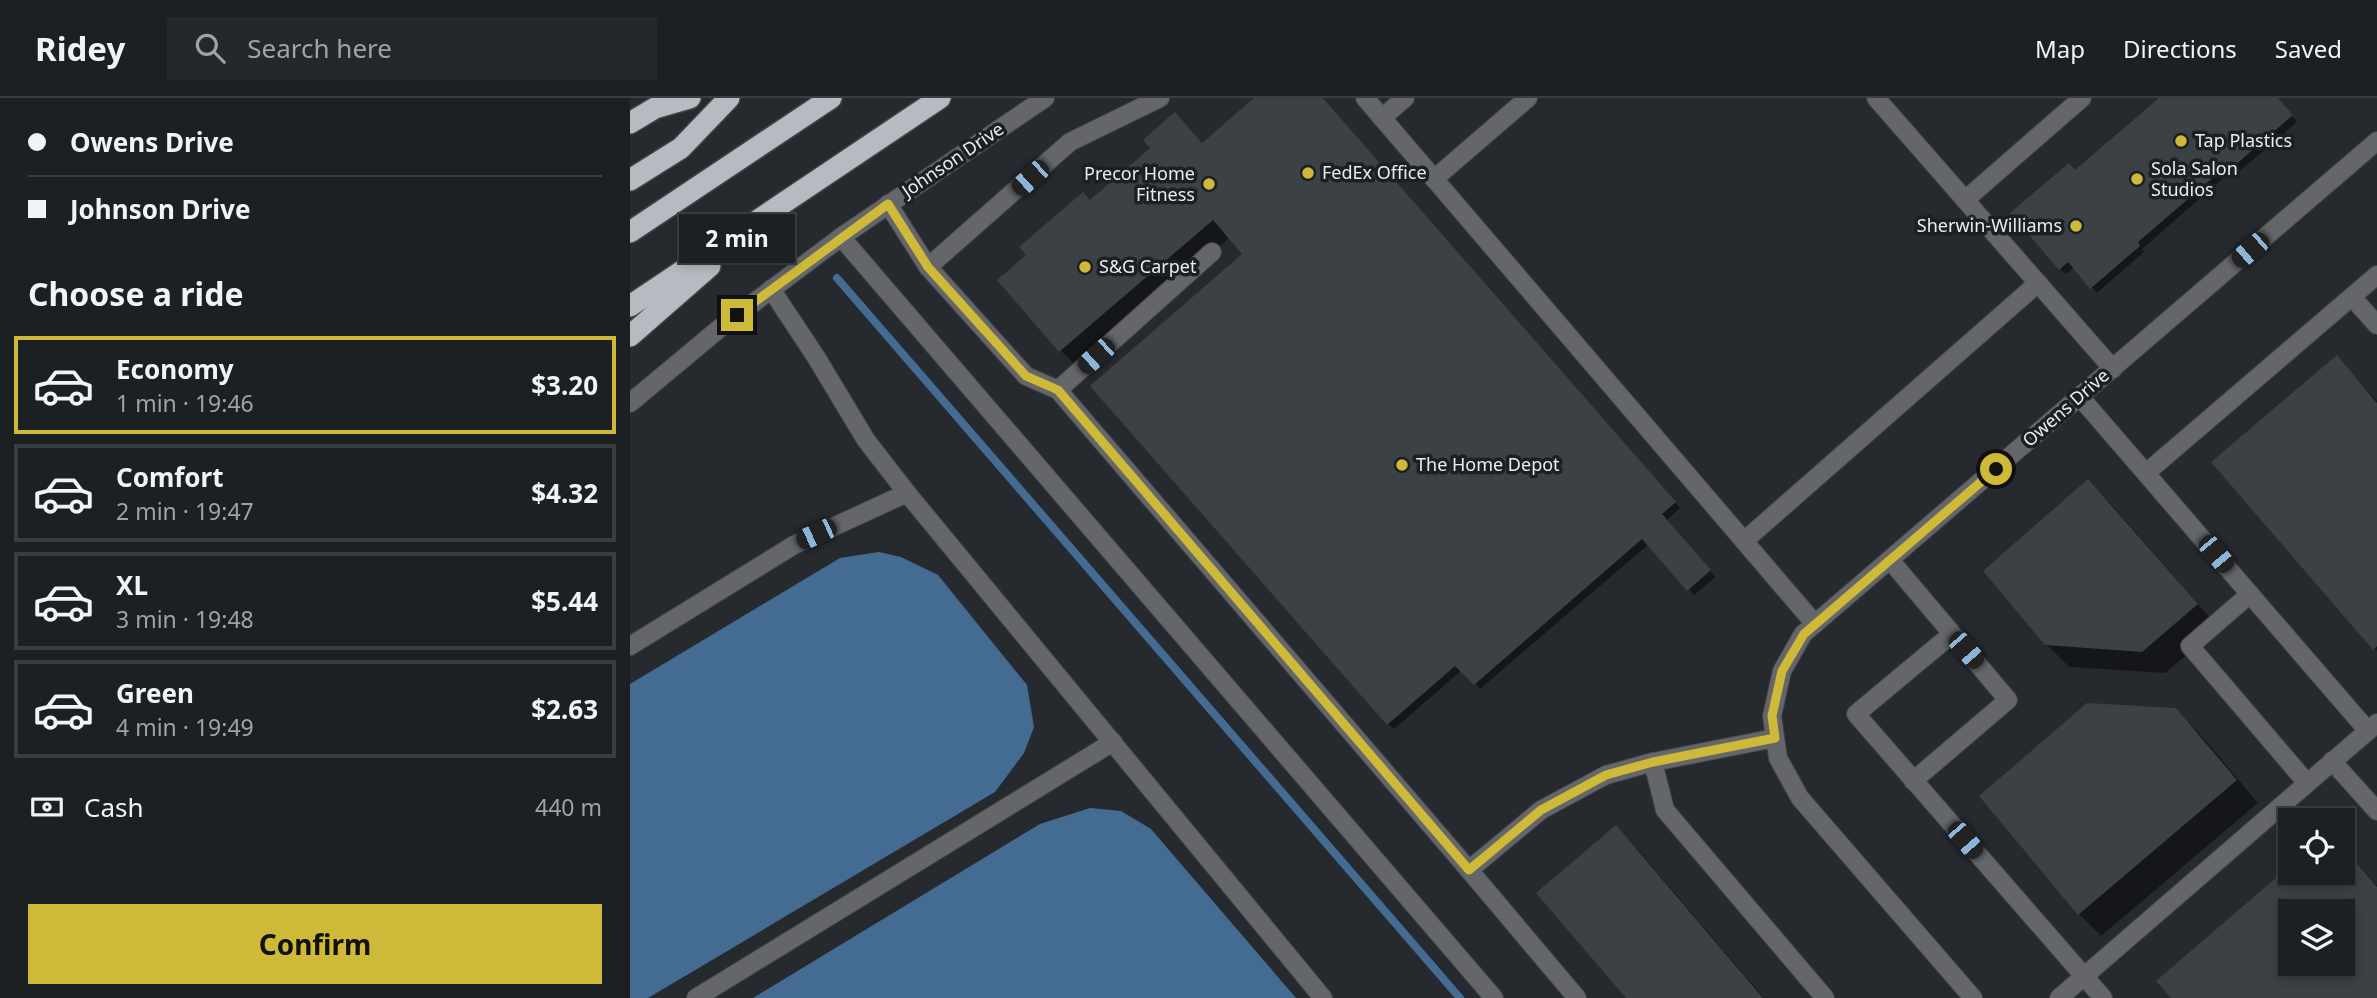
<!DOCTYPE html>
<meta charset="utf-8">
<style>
:root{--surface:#1c2023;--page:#25282b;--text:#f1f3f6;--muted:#a0a3a6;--line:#3a3e41;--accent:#ceb938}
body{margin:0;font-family:"Noto Sans",sans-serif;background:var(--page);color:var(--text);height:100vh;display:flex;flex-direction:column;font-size:26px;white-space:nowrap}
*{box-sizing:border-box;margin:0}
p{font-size:23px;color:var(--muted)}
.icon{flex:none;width:38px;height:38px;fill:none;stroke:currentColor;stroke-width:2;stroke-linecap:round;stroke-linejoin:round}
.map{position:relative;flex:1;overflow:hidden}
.drawer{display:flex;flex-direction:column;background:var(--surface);width:630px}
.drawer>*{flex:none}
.hud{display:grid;align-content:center;height:154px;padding:0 28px;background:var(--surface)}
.buttons{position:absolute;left:1648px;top:710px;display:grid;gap:14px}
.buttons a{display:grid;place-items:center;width:77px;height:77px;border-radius:0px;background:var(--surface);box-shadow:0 4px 10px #0003,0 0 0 2px var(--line);font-size:35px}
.end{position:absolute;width:32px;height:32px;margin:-16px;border:9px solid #ceb938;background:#111;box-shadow:0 0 0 4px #111}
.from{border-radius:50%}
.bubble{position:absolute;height:49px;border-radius:0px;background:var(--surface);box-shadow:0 4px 10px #0003,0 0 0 2px var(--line);font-size:23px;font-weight:700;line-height:49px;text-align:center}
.car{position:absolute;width:21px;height:42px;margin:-21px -10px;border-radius:9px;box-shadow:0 0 5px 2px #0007;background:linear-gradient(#222 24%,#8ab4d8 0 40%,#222 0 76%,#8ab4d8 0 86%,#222 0)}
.hud b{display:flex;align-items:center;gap:24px;height:66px;font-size:26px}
.hud b+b{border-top:2px solid var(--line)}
.hud i{width:18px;height:18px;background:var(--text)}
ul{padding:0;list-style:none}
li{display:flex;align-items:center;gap:21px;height:98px;margin:0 14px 10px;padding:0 14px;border:4px solid var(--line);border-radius:0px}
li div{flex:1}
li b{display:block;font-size:26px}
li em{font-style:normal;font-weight:700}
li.current{border-color:var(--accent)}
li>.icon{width:63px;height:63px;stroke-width:1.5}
h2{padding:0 28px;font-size:32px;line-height:84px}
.pay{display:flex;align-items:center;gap:18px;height:77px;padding:0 28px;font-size:26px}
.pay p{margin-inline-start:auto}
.button{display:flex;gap:14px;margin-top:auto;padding:14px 28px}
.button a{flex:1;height:80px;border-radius:0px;background:var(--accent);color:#111;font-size:28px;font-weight:700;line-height:80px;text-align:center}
header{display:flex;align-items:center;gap:42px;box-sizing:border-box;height:98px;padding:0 35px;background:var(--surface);border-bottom:2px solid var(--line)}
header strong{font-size:33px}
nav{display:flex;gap:38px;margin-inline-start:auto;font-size:24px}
.search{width:490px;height:63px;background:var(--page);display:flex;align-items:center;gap:18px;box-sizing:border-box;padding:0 24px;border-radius:0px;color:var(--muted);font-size:26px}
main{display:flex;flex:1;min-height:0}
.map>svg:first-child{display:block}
</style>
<header>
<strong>Ridey</strong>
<div class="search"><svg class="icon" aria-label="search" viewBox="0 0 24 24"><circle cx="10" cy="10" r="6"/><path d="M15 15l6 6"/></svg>Search here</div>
<nav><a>Map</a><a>Directions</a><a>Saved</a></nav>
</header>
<main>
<section class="drawer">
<div class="hud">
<b><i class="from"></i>Owens Drive</b>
<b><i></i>Johnson Drive</b>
</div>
<h2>Choose a ride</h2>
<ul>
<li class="current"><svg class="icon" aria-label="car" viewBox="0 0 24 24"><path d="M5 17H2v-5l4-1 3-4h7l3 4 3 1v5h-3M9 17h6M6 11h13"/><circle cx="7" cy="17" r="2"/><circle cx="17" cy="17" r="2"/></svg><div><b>Economy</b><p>1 min · 19:46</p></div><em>$3.20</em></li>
<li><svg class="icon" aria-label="car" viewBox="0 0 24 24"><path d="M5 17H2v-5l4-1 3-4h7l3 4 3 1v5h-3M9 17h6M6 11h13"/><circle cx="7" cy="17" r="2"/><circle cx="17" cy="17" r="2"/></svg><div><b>Comfort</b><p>2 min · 19:47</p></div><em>$4.32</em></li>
<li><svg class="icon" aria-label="car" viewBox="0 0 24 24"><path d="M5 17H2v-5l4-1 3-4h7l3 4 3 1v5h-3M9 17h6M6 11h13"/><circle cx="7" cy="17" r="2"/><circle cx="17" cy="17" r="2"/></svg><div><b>XL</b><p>3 min · 19:48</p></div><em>$5.44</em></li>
<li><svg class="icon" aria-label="car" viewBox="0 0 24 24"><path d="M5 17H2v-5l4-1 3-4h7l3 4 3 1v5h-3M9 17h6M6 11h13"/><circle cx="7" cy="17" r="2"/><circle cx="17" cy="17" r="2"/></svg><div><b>Green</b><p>4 min · 19:49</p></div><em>$2.63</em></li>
</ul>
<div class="pay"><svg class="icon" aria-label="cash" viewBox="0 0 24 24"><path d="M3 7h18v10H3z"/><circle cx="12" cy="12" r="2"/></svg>Cash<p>440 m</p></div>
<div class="button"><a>Confirm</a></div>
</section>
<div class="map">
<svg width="1747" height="900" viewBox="0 0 1747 900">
<rect width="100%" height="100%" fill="#262a2f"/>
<g fill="#446b91">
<path d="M249,454l22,5 37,18 89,110 7,42 -10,26 -29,39 -347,206h-18v-314l210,-126z"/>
<path d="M460,710l31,3 30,18 145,169h-543l287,-174z"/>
</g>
<g fill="#0007" fill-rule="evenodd">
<path d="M626,0h67l357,410 -13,12 48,57 -21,18 -45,-51 -169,145 -18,-19 -68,59 -6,-5 -144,-470 -14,-17 -147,136 -22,-22 -61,-71 153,-132 22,-33 28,29z"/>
<path d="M1531,0h116l20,24 -57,49 -4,-4 -94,82 2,3 -47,41 -23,-26 -8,7 -6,-5 15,-97z"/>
<path d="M1707,259l40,44v250l-163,-189z"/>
<path d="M1458,383l23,23 108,124 -54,45 -96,-6 -23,-23z"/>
<path d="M1546,612l23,23 59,70 -157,133 -22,-22z"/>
<path d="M986,730l22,22 126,148h-136z"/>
<path d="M1713,749l34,39v112h-204l118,-125h52zM1661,814h52v52h-52z"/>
</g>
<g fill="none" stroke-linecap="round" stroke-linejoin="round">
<path stroke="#446b91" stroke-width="8" d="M207,180l623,720"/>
</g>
<g fill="#3c4146" fill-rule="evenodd">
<path d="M624,0h69l353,404 -14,12 49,56 -24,21 -45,-52 -168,146 -19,-19 -68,59 -297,-339 152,-132 -29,-34 -154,132 -62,-72 29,-25 -7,-8 64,-55 7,8 60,-52 -7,-8 32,-28 27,31z"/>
<path d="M1529,0h119l15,17 -60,52 -3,-4 -92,79 2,4 -50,43 -22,-27 -9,8 -49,-57 59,-50 6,7z"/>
<path d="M1707,257l40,48v243l-4,4 -162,-188z"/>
<path d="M1458,381l110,125 -56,48 -97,-7 -62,-74z"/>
<path d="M1457,605l89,5 61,72 -159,135 -99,-119z"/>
<path d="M986,727l147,173h-137l-90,-105z"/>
<path d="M1713,749l34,40v111h-206l-15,-17 135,-116v8h52zM1661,814h52v52h-52z"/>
</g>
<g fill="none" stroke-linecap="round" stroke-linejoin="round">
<defs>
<g id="minor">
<path d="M735,0l450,526"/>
<path d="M1246,0l237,271"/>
<path d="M752,20l23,-20"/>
<path d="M804,81l94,-81"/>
<path d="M1335,102l117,-102"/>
<path d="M258,106l40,63 98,109 32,14 411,480 72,-60 65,-35 47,-13 122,-24"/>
<path d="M211,139l653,761"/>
<path d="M298,169l142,-125 90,-44"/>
<path d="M141,191l45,68 50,83 41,53"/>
<path d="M1722,199l25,28"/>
<path d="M428,292l154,-138"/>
<path d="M1450,299l288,334"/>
<path d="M0,305l90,-75 121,-91 204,-139"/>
<path d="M1516,375l231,-198"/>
<path d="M1114,443l294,-258"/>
<path d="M1260,462l118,140 -95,81"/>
<path d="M1620,496l-60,52 117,137"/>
<path d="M1322,536l-96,80 247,284"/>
<path d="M0,548l164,-101 113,-52 416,505"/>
<path d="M1702,663l45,50"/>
<path d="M1023,664l12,48 160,188"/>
<path d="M839,772l108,128"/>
<path d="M66,900l417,-256"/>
<path d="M1343,900l-173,-200 -22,-40 -6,-42 10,-45 21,-37 574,-493"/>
<path d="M1429,900l318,-275"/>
</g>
<g id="highway">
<path d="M0,25l25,-15 35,-10"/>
<path d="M0,82l51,-32 48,-50"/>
<path d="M0,134l201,-134"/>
<path d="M0,208l310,-208"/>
<path d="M0,238l80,-70"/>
</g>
</defs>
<use href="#minor" stroke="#41454a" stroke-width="20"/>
<use href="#highway" stroke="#41454a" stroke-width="24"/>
<use href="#minor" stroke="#646669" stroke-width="18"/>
<use href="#highway" stroke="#b5bbc1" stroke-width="21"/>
</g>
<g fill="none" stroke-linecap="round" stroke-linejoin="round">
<path stroke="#ceb938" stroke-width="9" d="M107,217l151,-111 40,63 98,109 32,14 411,480 72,-60 65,-35 47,-13 122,-24 -3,-22 10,-45 22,-37 192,-165"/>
</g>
<g fill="#ceb938" stroke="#1c2025" stroke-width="2.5">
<circle cx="1551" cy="43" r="7"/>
<circle cx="678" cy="75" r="7"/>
<circle cx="1507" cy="81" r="7"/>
<circle cx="579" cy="86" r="7"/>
<circle cx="1446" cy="128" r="7"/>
<circle cx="455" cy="169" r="7"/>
<circle cx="772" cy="367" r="7"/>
</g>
<g text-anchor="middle" stroke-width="7" stroke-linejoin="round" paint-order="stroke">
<g font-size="18" fill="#e9ecf0" stroke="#1c2025" text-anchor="start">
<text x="1565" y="49">Tap Plastics</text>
<text x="1521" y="77">Sola Salon<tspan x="1521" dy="21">Studios</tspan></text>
<text x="692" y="81">FedEx Office</text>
<text x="565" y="82" text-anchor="end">Precor Home<tspan x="565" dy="21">Fitness</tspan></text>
<text x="1432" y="134" text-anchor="end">Sherwin-Williams</text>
<text x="469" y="175">S&amp;G Carpet</text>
<text x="786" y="373">The Home Depot</text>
</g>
<g font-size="18" fill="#e9ecf0" stroke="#1c2025">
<text transform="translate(323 62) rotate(-34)" y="6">Johnson Drive</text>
<text transform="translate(1436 310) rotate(-41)" y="6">Owens Drive</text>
</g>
</g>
</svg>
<div class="buttons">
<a><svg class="icon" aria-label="locate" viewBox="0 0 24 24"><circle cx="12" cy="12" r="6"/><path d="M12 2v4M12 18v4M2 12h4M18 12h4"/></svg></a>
<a><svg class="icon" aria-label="layers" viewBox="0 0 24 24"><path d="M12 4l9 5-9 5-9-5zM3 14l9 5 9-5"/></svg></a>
</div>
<i class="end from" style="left:1366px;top:371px"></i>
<i class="end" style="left:107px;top:217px"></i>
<div class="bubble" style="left:49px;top:116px;width:116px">2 min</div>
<i class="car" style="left:400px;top:80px;rotate:228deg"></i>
<i class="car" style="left:1620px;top:152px;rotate:229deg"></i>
<i class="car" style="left:466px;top:258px;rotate:228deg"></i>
<i class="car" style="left:186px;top:436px;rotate:245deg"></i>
<i class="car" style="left:1586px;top:456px;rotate:140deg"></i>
<i class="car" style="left:1336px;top:552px;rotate:139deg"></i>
<i class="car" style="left:1335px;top:742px;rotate:139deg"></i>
</div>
</main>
